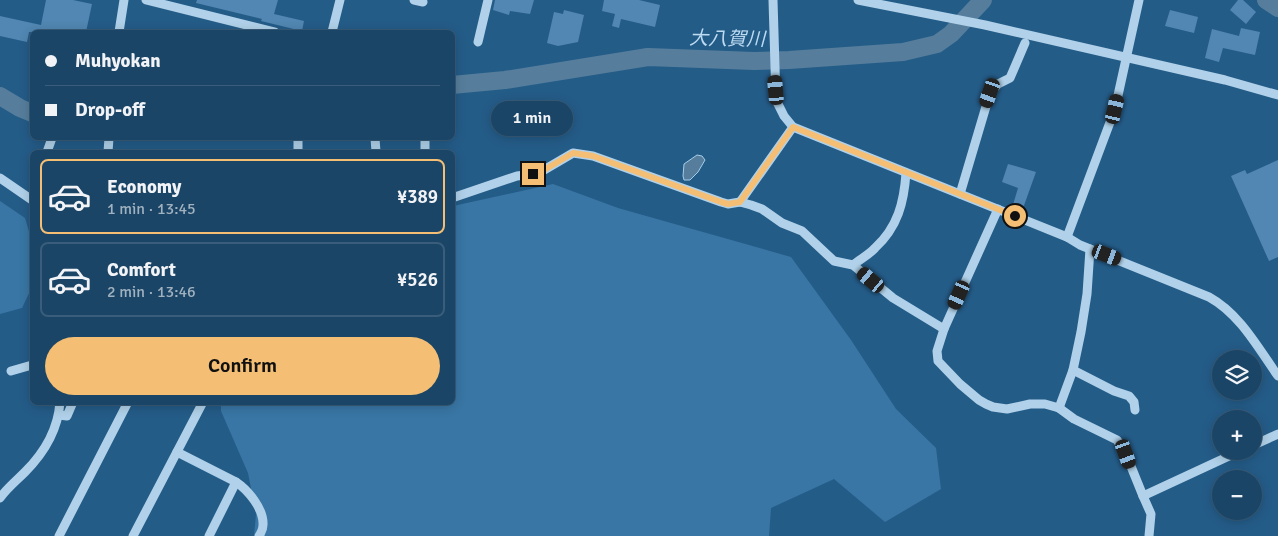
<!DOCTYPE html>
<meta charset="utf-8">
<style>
:root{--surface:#1b4566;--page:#284f6f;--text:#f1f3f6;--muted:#a0b1bf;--line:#395d7a;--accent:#f4bf74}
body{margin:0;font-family:Signika,"Noto Sans JP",sans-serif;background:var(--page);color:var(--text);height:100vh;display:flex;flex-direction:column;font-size:19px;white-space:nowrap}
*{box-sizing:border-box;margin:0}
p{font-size:16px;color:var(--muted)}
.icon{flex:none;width:28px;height:28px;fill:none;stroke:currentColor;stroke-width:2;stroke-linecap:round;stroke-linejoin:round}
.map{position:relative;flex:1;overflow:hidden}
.details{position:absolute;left:30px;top:150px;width:425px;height:255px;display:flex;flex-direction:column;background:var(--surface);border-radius:8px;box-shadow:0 2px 12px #0003,0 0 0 1px var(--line)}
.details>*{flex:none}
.hud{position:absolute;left:30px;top:30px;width:425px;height:110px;border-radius:8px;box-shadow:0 2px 12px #0003,0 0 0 1px var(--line);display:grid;align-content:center;height:110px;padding:0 15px;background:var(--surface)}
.tools{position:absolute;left:1212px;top:350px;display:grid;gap:10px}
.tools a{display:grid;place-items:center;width:50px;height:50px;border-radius:50%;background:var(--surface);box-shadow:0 2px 12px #0003,0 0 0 1px var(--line);font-size:25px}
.end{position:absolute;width:22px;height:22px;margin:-11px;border:6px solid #f4bf74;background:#111;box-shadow:0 0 0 2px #111}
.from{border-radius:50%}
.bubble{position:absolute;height:35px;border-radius:18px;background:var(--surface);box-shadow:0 2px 12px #0003,0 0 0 1px var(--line);font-size:16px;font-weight:600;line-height:35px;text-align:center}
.car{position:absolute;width:15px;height:30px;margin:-15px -8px;border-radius:6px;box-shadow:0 0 4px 1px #0007;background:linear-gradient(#222 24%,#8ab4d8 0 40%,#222 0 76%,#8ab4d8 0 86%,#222 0)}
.hud b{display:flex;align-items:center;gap:18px;height:48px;font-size:19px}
.hud b+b{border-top:1px solid var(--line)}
.hud i{width:12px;height:12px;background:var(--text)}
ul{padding:9px 0 0;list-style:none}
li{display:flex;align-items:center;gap:15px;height:75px;margin:0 10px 8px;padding:0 5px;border:2px solid var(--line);border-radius:8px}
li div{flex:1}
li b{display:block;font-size:19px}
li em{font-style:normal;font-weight:600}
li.current{border-color:var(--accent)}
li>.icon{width:45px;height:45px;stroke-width:1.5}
.primary-button{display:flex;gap:10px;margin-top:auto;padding:10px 15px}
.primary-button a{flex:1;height:58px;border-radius:30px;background:var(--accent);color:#111;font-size:20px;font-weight:600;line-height:58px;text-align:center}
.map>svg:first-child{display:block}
</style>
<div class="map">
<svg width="1278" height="536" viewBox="0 0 1278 536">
<rect width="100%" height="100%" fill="#245c88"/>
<g fill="#3976a5">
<path d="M553,184l65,24 173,49 60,83 45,69 40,39 5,41 -56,33 -51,-43 -63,29 -2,28h-515l2,-22 -8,-41 -27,-62v-8l231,-1 1,-196z"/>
<path d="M0,201l25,17 7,24v45l-10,21 -22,6z"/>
</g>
<path fill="#567e9c" stroke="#a4cdea" d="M697,155l5,1 3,4 -7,12 -8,8h-6l-1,-4 1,-12z"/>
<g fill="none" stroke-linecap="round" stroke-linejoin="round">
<g stroke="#567e9c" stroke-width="18">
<path d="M1266,0l12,8"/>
<path d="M452,85l53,-5 143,-23 106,4 35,-1 114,-8 34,-8 14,-10 32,-34"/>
<path d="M0,96l20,12 12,5"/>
</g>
</g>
<g fill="#5187b2">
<path d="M46,0h27l19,4 -6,28h-57l-2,10 -27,-6v-20l41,9z"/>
<path d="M197,0h81l-4,14 30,7 -2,10 -41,-10 1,-2 -66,-16z"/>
<path d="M495,0h39l-4,14 -20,-3 -1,4 -16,-5z"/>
<path d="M604,0h35l21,5 -5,22 -34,-8 -2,9 -7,-2 3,-12 -13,-3z"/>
<path d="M1238,0h5l13,12 -10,12 -16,-14z"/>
<path d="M564,10l20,5 -6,27 -20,4 -11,-3 7,-31 9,2z"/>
<path d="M1170,10l28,7 -4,16 -29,-7z"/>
<path d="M1241,28l19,4 -5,23 -32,-7 -4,14 -14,-4 7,-29 27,7z"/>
<path d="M1278,160v97l-9,4 -38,-85 14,-6 2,4z"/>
<path d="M1008,164l28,8 -14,39 -10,-3 6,-20 -16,-6z"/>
</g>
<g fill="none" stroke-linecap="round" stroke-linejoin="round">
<g stroke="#b0d1e9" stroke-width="9">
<path d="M146,0l129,32"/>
<path d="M414,0l9,2"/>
<path d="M773,0l3,100 8,16 9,11 274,110 13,8 129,52c31,17 49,51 69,79"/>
<path d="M858,0l127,25 240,55 53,15"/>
<path d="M119,32l5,-32"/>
<path d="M332,32l8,-32"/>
<path d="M478,42l10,-42"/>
<path d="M375,138l1,14"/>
<path d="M425,138v14"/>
<path d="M47,152l5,-14"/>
<path d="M108,152l1,-14"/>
<path d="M298,152v-14"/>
<path d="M0,178l32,22"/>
<path d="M960,194l30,-101 8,-9 12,-6 15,-35"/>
<path d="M452,198l65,-22 16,-2 11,-4 29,-17 20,3 128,46 7,2 12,-2 11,3 11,4 20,14 20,8 32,30 19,4 40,33 51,31"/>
<path d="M740,202l53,-75"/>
<path d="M998,209l-54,120 -7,22 1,10 22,23 19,16 7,4 7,3 14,2 23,-5h15l14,4 15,11 43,21 9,14 17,42"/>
<path d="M1067,237l48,-128 24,-109"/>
<path d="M853,265c7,-6 16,-10 22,-17 23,-21 29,-46 31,-75"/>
<path d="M1073,370l41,21 15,5 5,6 1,8"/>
<path d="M11,371l21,-6"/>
<path d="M1059,408l14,-38 8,-38 6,-38 3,-45"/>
<path d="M59,415l8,1 6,-14"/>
<path d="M1254,445l24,-11"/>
<path d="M177,452l59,30 -27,54"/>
<path d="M236,482c12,8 28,27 27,43 0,3 -2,8 -4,11"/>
<path d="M0,498c7,-10 16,-17 25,-26 19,-19 33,-42 35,-70"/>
<path d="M59,536l69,-134"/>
<path d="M133,536l70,-134"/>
<path d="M1149,536l2,-22 -8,-18 97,-45"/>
</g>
</g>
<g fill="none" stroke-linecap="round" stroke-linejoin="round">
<path stroke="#f4bf74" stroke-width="6" d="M533,174l11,-4 29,-17 20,3 128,46 7,2 12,-2 53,-75 222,89"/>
</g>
<g text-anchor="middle" stroke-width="4.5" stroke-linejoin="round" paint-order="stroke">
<g font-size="19" font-style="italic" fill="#bcdaf1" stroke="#245c88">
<text transform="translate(727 38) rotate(1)" y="7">大八賀川</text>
</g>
</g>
</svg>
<div class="tools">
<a><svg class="icon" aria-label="layers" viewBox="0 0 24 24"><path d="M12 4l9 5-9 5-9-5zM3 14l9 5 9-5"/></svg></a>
<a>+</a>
<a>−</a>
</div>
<i class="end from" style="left:1015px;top:216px"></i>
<i class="end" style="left:533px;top:174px"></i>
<div class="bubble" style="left:491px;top:101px;width:82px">1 min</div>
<i class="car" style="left:776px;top:90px;rotate:355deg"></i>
<i class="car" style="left:990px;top:93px;rotate:199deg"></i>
<i class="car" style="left:1115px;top:109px;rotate:13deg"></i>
<i class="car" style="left:1107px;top:255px;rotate:111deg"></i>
<i class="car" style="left:871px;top:280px;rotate:310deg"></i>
<i class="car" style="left:959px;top:295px;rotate:204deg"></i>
<i class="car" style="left:1126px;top:454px;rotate:160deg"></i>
<div class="hud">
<b><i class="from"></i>Muhyokan</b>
<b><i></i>Drop-off</b>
</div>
<section class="details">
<ul>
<li class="current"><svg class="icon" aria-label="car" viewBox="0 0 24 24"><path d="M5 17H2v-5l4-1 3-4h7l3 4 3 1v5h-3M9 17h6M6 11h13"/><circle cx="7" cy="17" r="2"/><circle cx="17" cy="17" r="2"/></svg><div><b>Economy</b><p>1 min · 13:45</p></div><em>¥389</em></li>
<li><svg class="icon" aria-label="car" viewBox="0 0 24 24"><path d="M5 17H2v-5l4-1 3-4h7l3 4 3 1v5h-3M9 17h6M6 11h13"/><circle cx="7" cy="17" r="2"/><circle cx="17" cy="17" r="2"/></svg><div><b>Comfort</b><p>2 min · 13:46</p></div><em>¥526</em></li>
</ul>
<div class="primary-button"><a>Confirm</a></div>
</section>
</div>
